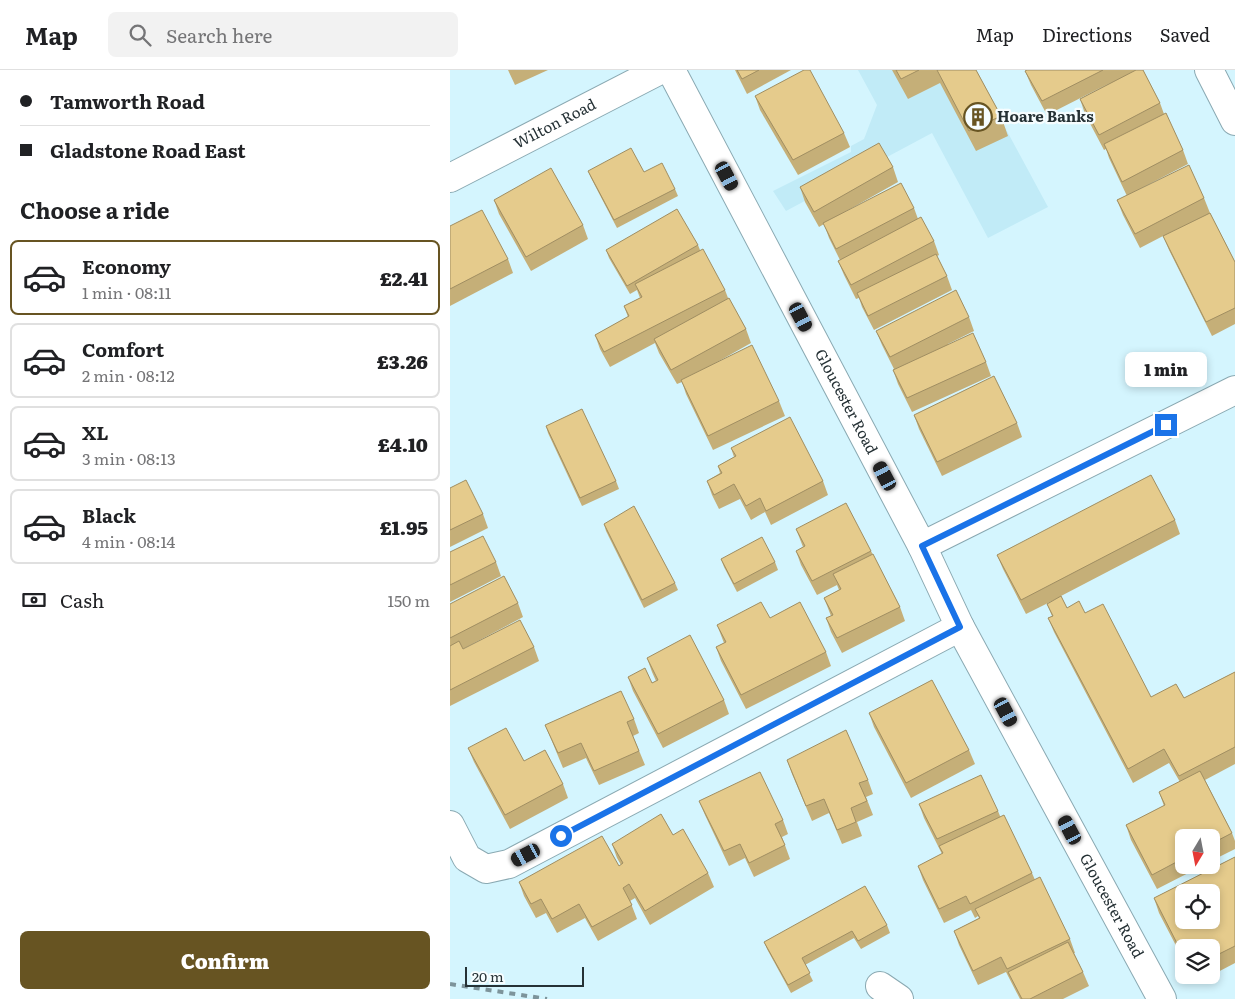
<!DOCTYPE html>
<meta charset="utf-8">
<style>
:root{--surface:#fff;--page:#f2f2f2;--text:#202124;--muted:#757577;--line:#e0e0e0;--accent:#675422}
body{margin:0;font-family:Literata,serif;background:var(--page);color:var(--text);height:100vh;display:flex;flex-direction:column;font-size:19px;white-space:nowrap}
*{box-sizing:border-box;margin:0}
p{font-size:16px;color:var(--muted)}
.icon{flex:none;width:28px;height:28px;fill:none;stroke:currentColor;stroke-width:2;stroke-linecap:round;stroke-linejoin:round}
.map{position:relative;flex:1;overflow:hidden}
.sheet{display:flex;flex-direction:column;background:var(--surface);width:450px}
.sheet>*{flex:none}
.hud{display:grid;align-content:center;height:110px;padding:0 20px;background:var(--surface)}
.needle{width:32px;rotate:190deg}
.tools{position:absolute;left:725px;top:759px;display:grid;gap:10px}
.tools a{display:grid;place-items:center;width:45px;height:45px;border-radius:8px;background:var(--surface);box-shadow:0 2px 8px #0003;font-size:25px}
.scale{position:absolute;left:15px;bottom:12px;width:119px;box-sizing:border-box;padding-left:5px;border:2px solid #253135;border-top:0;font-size:14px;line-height:18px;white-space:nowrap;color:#253135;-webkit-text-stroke:4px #f6fdff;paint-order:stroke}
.end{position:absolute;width:22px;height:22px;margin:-11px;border:6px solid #1a73e8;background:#fff;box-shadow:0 0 0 2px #fff}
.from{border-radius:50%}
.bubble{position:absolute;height:35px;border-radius:8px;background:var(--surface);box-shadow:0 2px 8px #0003;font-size:16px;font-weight:800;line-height:35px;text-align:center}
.car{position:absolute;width:15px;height:30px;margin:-15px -8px;border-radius:6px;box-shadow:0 0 4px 1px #0007;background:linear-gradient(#222 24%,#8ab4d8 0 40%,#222 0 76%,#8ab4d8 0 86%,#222 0)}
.hud b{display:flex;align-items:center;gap:18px;height:48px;font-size:19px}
.hud b+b{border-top:1px solid var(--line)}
.hud i{width:12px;height:12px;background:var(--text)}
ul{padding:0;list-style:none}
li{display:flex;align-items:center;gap:15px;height:75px;margin:0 10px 8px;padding:0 10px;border:2px solid var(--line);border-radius:8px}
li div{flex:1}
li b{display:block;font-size:19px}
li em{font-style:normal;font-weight:800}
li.active{border-color:var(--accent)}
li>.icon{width:45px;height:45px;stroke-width:1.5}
h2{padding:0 20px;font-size:22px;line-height:60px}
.pay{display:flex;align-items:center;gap:12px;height:55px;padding:0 20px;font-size:19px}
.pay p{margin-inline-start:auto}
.cta{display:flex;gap:10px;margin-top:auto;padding:10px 20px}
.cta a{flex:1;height:58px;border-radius:8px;background:var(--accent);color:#fff;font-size:20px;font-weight:800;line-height:58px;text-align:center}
header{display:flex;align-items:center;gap:30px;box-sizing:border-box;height:70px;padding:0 25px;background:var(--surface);border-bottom:1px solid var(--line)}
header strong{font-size:24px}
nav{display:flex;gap:28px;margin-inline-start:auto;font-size:18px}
.search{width:350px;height:45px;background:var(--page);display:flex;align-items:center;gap:12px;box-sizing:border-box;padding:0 18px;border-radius:8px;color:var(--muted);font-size:19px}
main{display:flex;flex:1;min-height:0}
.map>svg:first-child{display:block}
</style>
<header>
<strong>Map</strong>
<div class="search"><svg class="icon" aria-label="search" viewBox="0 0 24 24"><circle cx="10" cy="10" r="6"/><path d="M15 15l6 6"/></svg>Search here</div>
<nav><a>Map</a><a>Directions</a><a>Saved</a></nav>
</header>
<main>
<section class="sheet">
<div class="hud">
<b><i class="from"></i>Tamworth Road</b>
<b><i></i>Gladstone Road East</b>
</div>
<h2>Choose a ride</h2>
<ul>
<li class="active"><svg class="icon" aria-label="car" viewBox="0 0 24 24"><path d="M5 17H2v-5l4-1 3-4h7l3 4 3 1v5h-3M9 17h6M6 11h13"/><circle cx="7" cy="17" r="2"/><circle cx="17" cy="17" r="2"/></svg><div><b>Economy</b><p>1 min · 08:11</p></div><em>£2.41</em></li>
<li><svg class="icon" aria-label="car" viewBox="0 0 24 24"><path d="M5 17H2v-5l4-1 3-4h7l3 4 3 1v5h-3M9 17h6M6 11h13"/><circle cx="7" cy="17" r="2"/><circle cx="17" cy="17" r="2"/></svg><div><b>Comfort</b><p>2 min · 08:12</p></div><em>£3.26</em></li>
<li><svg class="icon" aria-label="car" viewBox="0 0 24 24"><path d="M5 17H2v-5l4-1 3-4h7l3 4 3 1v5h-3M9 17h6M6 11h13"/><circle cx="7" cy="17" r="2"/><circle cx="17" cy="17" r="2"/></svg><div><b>XL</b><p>3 min · 08:13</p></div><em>£4.10</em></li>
<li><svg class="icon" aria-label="car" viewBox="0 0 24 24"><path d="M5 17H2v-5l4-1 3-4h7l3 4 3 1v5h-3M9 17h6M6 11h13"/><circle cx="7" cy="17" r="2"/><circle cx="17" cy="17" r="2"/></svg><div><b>Black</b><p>4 min · 08:14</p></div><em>£1.95</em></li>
</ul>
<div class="pay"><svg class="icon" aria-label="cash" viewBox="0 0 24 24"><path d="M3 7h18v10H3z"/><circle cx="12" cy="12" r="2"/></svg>Cash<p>150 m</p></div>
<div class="cta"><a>Confirm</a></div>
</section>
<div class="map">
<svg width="785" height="929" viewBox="0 0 785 929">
<rect width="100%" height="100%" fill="#d4f5fe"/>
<path fill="#c1ebf7" d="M408,0h116l74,137 -60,31 -56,-105 -146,78 -13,-20 78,-39v-6l13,-7 13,-34z"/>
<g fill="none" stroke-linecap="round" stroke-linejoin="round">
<defs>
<g id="minor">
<path id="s1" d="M221,0l251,476 38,81 202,372"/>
<path d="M759,0l26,51"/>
<path id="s2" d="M0,108l210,-108"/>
<path d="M472,476l313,-156"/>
<path d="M0,755l17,33 19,11 23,-5 451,-237"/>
<path d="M430,916l19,13"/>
</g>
</defs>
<use href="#minor" stroke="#8aa9b2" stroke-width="30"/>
<use href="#minor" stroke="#fff" stroke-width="28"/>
<path stroke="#7d949b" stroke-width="4" stroke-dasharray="6 6" stroke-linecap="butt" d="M0,914l97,15"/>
</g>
<g fill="#c5af78">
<path d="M58,0h40l-33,15z"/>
<path d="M285,0h56l-44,24z"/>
<path d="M442,0h84l25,46 7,20 -32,15 -36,-68 -32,16z"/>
<path d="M577,0h116l17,33 4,11 19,36 5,14 -56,29 72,5 6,15 25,49v62l-23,12 -43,-86 -6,-14 -23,12 -17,-33 -6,-15 10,-4 -18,-38 -3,-9 -2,1 -19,-36 -5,-15 32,-17 -65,33 -16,-30 -6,-14z"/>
<path d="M305,26l89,37 6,14 -52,28 -38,-65z"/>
<path d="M443,97l5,15 -55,31 71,-5 4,11 16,22 5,14 -2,1 10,20 5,14 -78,40 -12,-23 -3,-9 -3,1 -12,-24 -6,-14 2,-1 -11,-22 -5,-14 -5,3 -14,-25 -5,-15z"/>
<path d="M138,101l56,1 31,17 3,7 -61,32 -26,-50z"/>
<path d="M44,130l89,25 5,14 -57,32 -32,-57z"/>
<path d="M0,156l58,33 5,14 -63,33z"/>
<path d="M248,175l2,5 25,40 3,8 18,31 5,14 -39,22 67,36 6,15 -72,34 -27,-56 -4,-12 -5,2 -18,-31 -4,-10 -45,24 -10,-18 -5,-14 33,-18 -4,-11 16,-8 -3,-8 -7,4 -21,-36 -3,-8z"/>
<path d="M519,247l5,14 -26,13 38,18 5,14 -79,36 -14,-28 -5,-14 1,-1 -12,-24 -6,-14z"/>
<path d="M464,345l103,8 5,14 -80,39 -23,-47z"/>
<path d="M96,356l70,55 3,8 -37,17 -34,-73z"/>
<path d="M281,378l92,33 5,14 -57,30 -6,-13 -14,8 -11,-21 -21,10 -7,-14 -5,-14 13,-8 -2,-7 16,-9z"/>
<path d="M0,418l33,26 5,14 -38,19z"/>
<path d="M725,450l5,14 -119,62 6,12 18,5 66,84 33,1 51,-26v92l-30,16 27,53 3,8v8l-24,12v-23h-27v27h20l-47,24 -26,-49 -5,-15 38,-19 -5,-14 21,-10 -11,-19 -36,20 -79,-151 -6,-14 4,-2 -5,-12 13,-7 -34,17 -23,-45 -6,-14z"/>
<path d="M154,454l71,59 3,7 -34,18 -38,-77z"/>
<path d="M346,459l75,22 29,56 5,14 -63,32 -11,-21 -5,-14 5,-2 -7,-18 15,-8 -2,-5 -20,10 -16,-30 -5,-14 7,-4z"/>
<path d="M0,482l46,10 5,14 -51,26z"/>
<path d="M271,489l54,3 3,8 -41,22 -13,-25z"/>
<path d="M68,533l5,14 -60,32 71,-2 5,14 -89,45v-102z"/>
<path d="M320,548l56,34 5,14 -85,43 -25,-48 -5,-14 8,-4 -7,-18z"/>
<path d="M197,588l77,42 5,14 -66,34 -30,-57 -5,-14 24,6 4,-2 -4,-9z"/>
<path d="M419,643l100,37 6,14 -64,34 -37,-71z"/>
<path d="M184,649l5,14 -6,3 12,29 -46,20 -13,-27 -23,10 -12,-29 -6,-14z"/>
<path d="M18,678l56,13 39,23 5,14 -58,31 -36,-67z"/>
<path d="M337,690l81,20 5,14 -7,3 7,18 -16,7 5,14 -20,8 -13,-31 -17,8 -20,-47z"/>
<path d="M249,731l84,19 5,14 -6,3 8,22 -36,18 -9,-19 -16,8 -24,-51z"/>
<path d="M469,734l79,7 2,5 32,57 3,7 35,59 5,14h-1l9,19 6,14 -26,13h-43l-14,-27 -28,13 -19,-40 -5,-14 25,-13 -1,-2 -3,2 -4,-8 -27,13 -21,-43 -5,-14 24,-12 -18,-36z"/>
<path d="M223,765l35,38 6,14 -64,38 -15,-27 -5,3 7,18 -39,22 -13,-23 -28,15 -11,-20 -10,5 -12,-22 -5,-14 100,-16 2,-1 -4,-7 -5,-14z"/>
<path d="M785,787v106l-40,21 -4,-9h20v-27h-27v13l-25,-48 -5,-15z"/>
<path d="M437,855l3,8 -29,16 -7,-11 -49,27 8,16 -22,12 -24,-44 -3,-7z"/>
</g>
<g fill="#e5cb8c" stroke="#a08e62" fill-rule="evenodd">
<path d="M287,0h22l-17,9z"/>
<path d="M354,0h6l34,63 -51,27 -38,-64z"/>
<path d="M446,0h23l-18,9z"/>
<path d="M487,0h39l25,46 -32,15z"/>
<path d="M577,0h76l-61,31 -17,-30z"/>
<path d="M686,0h7l17,33 -61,32 -19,-36z"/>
<path d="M716,43l17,37 -61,32 -18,-38z"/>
<path d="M429,73l14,24 -79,45 -14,-25z"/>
<path d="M181,78l13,24 18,-9 13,26 -61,31 -26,-49z"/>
<path d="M739,95l15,33 -69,36 -18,-34z"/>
<path d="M101,98l32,57 -57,32 -32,-57z"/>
<path d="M451,113l13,25 -78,41 -13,-26z"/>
<path d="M227,139l21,36 -71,41 -21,-36z"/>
<path d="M32,140l26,49 -58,30v-63z"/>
<path d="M760,143l25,49v46l-29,14 -43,-86z"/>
<path d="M471,147l13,24 -83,44 -13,-24z"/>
<path d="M253,179l22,41 -121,62 -9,-17 34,-19 -5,-10 18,-9 -7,-13z"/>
<path d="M486,184l11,22 -79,40 -11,-23z"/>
<path d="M506,220l13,27 -79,40 -14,-26z"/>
<path d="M279,228l17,31 -75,41 -17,-31z"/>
<path d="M523,263l13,29 -79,36 -14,-28z"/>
<path d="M302,275l27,56 -71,35 -27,-56z"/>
<path d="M544,306l23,47 -80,39 -23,-47z"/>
<path d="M132,339l34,72 -36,17 -34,-72z"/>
<path d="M340,347l33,64 -57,30 -6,-13 -14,8 -12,-22 -20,11 -7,-14 15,-8 -4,-7 18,-10 -5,-8z"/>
<path d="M701,405l24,45 -154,80 -24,-45z"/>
<path d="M16,410l17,34 -33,16v-42z"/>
<path d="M396,433l25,48 -59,30 -16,-30 9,-5 -9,-17z"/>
<path d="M184,436l41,77 -33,17 -38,-76z"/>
<path d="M33,466l13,26 -46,23v-33z"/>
<path d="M312,467l13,25 -41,22 -13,-25z"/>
<path d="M423,484l27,53 -63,31 -11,-20 7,-3 -9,-17 17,-9 -8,-15z"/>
<path d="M54,506l14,27 -68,35v-34z"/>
<path d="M611,526l6,12 12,-7 6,12 18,-9 48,93 25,-13 8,14 51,-26v75l-56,29 -15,-27 -36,20 -80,-151 5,-2 -6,-12z"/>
<path d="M311,532l9,16 30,-16 26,50 -85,43 -25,-48 10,-5 -9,-17z"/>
<path d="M70,550l14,27 -84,43v-44l9,-5 4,8z"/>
<path d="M240,565l34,65 -66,34 -30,-57 17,-9 7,15 6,-3 -11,-22z"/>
<path d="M482,610l37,70 -63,33 -37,-70z"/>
<path d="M171,621l13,28 -7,3 12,29 -45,20 -13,-28 -23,10 -13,-28z"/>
<path d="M56,658l18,33 21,-11 18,34 -58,31 -37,-67z"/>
<path d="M396,660l22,50 -9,3 8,18 -16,7 5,14 -19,8 -13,-31 -18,7 -19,-46z"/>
<path d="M750,701l32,62 -21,11v-6h-27v20l-32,17 -26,-50 39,-20 -6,-13z"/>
<path d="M310,702l23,48 -8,4 10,21 -36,18 -9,-19 -16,7 -25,-50z"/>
<path d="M531,705l17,36 -61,28 -18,-35z"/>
<path d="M211,744l12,21 10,-6 25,44 -63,38 -16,-27 -6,4 9,17 -40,22 -13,-23 -27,15 -11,-20 -10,5 -12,-22 83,-46 17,30 4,-3 -11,-19z"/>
<path d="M554,745l28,58 -62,31 -4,-8 -27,13 -21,-43 25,-13 -4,-7z"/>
<path d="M785,787v89l-24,12v-10h-27v9l-30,-59zM734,822h27v28h-27z"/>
<path d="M590,807l30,62 -63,30 -6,-12 -28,14 -19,-40 26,-13 -5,-9z"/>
<path d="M415,816l22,39 -29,16 -6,-10 -50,27 8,15 -22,12 -24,-43z"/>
<path d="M618,872l15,30 -53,27h-8l-14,-27z"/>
</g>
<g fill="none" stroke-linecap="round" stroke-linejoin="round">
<path stroke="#1a73e8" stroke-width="6" d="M111,766l399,-209 -38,-81 244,-121"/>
</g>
<defs>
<symbol id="building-ring" viewBox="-11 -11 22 22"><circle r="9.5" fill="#f6fdff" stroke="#675422" stroke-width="1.5"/><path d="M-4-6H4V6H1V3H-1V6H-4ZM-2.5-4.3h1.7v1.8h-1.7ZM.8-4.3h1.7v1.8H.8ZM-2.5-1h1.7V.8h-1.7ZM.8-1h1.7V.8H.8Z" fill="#675422"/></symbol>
</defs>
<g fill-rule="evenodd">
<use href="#building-ring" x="512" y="31" width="32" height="32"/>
</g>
<g text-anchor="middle" stroke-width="4.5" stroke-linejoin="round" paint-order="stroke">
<g font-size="15" font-weight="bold" fill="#253135" stroke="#f6fdff" text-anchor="start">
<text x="547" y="52">Hoare Banks</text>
</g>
<g font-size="15" fill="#253135" stroke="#f6fdff">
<text dy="5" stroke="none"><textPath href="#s2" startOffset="118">Wilton Road</textPath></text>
<text dy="5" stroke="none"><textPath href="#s1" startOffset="375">Gloucester Road</textPath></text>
<text dy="5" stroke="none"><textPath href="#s1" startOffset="945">Gloucester Road</textPath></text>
</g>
</g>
</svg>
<div class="tools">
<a><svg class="needle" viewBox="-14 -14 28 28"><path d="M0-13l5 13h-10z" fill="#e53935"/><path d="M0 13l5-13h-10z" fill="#757577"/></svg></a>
<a><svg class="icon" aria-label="locate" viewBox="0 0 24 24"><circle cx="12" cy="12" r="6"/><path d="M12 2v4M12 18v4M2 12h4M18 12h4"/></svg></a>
<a><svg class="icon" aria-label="layers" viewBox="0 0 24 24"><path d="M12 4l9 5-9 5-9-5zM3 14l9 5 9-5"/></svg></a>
</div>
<div class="scale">20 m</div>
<i class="end from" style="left:111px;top:766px"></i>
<i class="end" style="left:716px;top:355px"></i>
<div class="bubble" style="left:675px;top:282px;width:82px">1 min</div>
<i class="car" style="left:277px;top:106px;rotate:152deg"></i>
<i class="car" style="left:351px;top:247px;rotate:152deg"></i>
<i class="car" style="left:435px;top:406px;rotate:332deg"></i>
<i class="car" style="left:556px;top:642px;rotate:152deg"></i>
<i class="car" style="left:620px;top:760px;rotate:332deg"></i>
<i class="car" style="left:76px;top:785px;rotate:242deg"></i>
</div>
</main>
